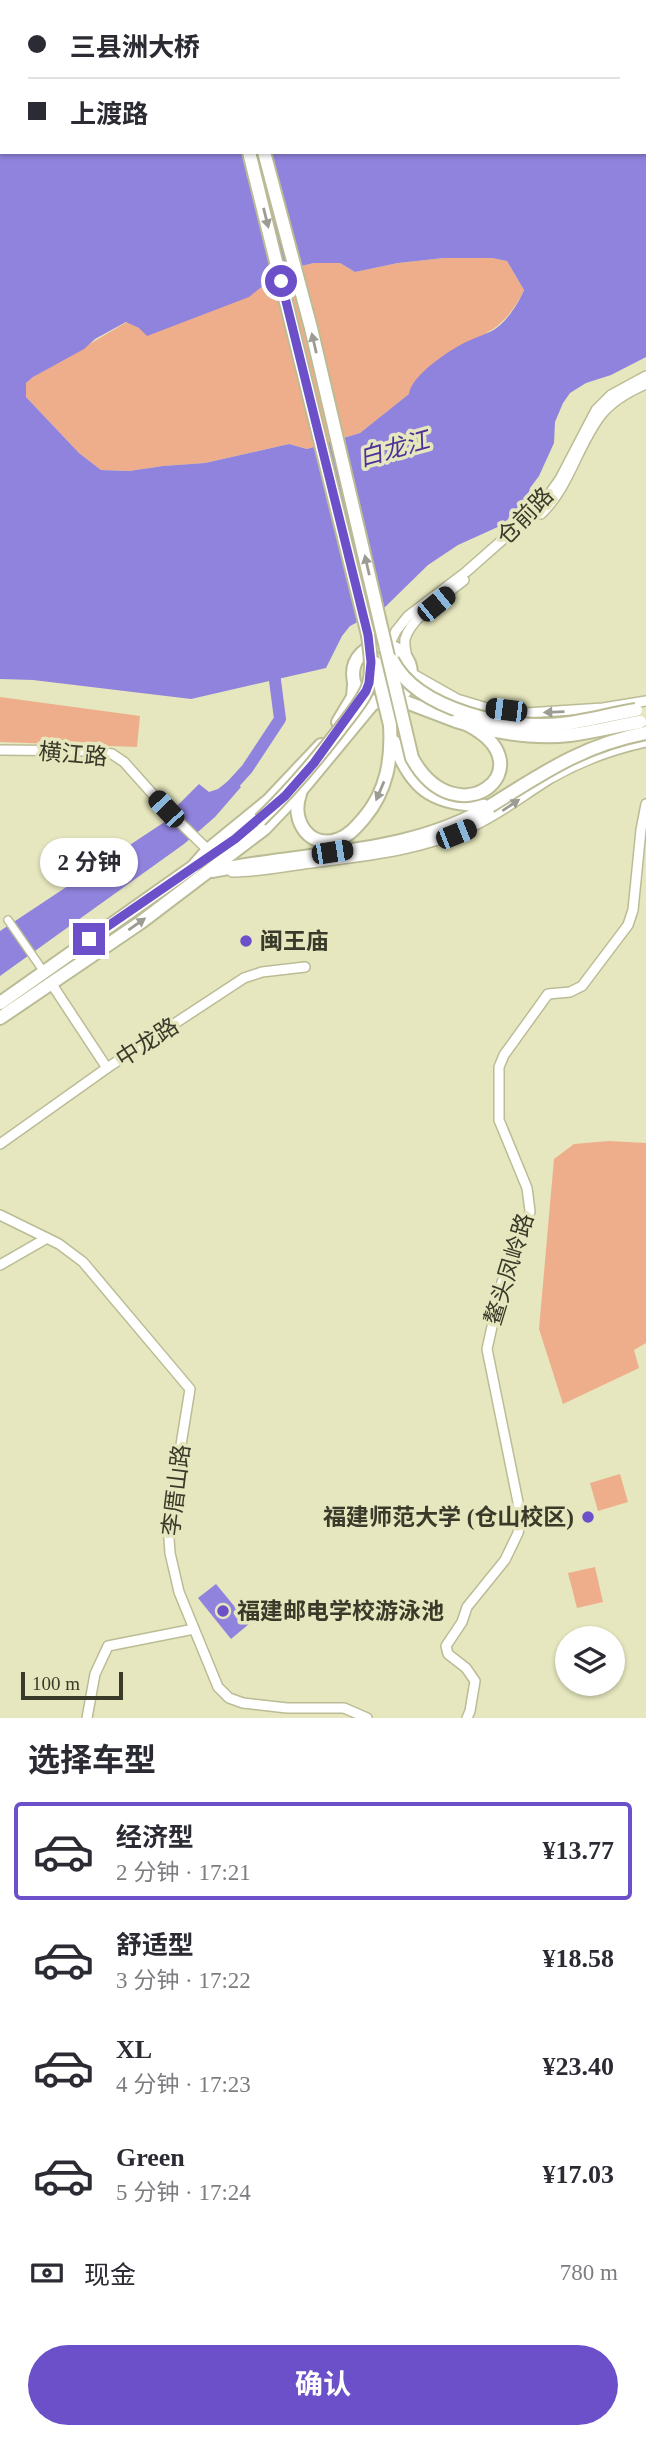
<!DOCTYPE html>
<html lang="zh">
<meta charset="utf-8">
<style>
:root{--surface:#fff;--page:#f2f2f3;--text:#2b2b33;--muted:#7c7c81;--line:#e1e1e2;--accent:#6b50c9}
body{margin:0;font-family:"Times New Roman","Noto Sans SC",serif;background:var(--page);color:var(--text);height:100vh;display:flex;flex-direction:column;font-size:26px;white-space:nowrap}
*{box-sizing:border-box;margin:0}
p{font-size:23px;color:var(--muted)}
.icon{flex:none;width:38px;height:38px;fill:none;stroke:currentColor;stroke-width:2;stroke-linecap:round;stroke-linejoin:round}
.map{position:relative;height:1718px;overflow:hidden}
.side{display:flex;flex-direction:column;background:var(--surface);flex:1}
.side>*{flex:none}
.top-card{position:absolute;left:0px;top:0px;width:648px;height:154px;box-shadow:0 2px 5px #0004;display:grid;align-content:center;height:154px;padding:0 28px;background:var(--surface)}
.buttons{position:absolute;left:555px;top:1626px;display:grid;gap:14px}
.buttons a{display:grid;place-items:center;width:70px;height:70px;border-radius:50%;background:var(--surface);box-shadow:0 2px 5px #0004;font-size:35px}
.scale{position:absolute;left:21px;bottom:18px;width:102px;box-sizing:border-box;padding-left:7px;border:4px solid #3a3a2a;border-top:0;font-size:19px;line-height:24px;white-space:nowrap;color:#3a3a2a;-webkit-text-stroke:5px #e6e7be;paint-order:stroke}
.end{position:absolute;width:32px;height:32px;margin:-16px;border:9px solid #6b50c9;background:#fff;box-shadow:0 0 0 4px #fff}
.from{border-radius:50%}
.bubble{position:absolute;height:49px;border-radius:24px;background:var(--surface);box-shadow:0 2px 5px #0004;font-size:23px;font-weight:700;line-height:49px;text-align:center}
.car{position:absolute;width:21px;height:42px;margin:-21px -10px;border-radius:9px;box-shadow:0 0 5px 2px #0007;background:linear-gradient(#222 24%,#8ab4d8 0 40%,#222 0 76%,#8ab4d8 0 86%,#222 0)}
.top-card b{display:flex;align-items:center;gap:24px;height:66px;font-size:26px}
.top-card b+b{border-top:2px solid var(--line)}
.top-card i{width:18px;height:18px;background:var(--text)}
ul{padding:0;list-style:none}
li{display:flex;align-items:center;gap:21px;height:98px;margin:0 14px 10px;padding:0 14px;border:4px solid transparent;border-radius:7px}
li div{flex:1}
li b{display:block;font-size:26px}
li em{font-style:normal;font-weight:700}
li.selected{border-color:var(--accent)}
li>.icon{width:63px;height:63px;stroke-width:1.5}
h2{padding:0 28px;font-size:32px;line-height:84px}
.pay{display:flex;align-items:center;gap:18px;height:77px;padding:0 28px;font-size:26px}
.pay p{margin-inline-start:auto}
.action{display:flex;gap:14px;margin-top:auto;padding:14px 28px}
.action a{flex:1;height:80px;border-radius:42px;background:var(--accent);color:#fff;font-size:28px;font-weight:700;line-height:80px;text-align:center}
.map>svg:first-child{display:block}
</style>
<div class="map">
<svg width="646" height="1718" viewBox="0 0 646 1718">
<rect width="100%" height="100%" fill="#e6e7be"/>
<g fill="#efae8b">
<path d="M444,258h48l15,3 17,29c-8,17 -20,34 -36,42l-128,101 -53,16 -18,-5 -84,19 -42,3 -34,5 -28,-1 -22,-17 -53,-56v-14l7,-6 94,-55 12,6 142,-57 33,-8h26l15,9 43,-9z"/>
<path d="M0,697l140,19 -3,31 -137,-5z"/>
<path d="M609,1141l37,2v200l-12,7 5,18 -76,36 -24,-75 15,-170 20,-15z"/>
<path d="M620,1474l8,28 -30,9 -8,-28z"/>
<path d="M595,1567l8,35 -26,6 -9,-35z"/>
</g>
<g fill="#9083dd" fill-rule="evenodd">
<path d="M646,59v298l-35,18 -25,8 -16,10 -7,10 -8,19 -1,21 -15,33 -9,12 -4,16 -26,22 -42,19 -30,20 -45,44 -33,17 -8,10 -16,32 -135,31 -158,-19 -33,-1v-587l2,-2v62h644zM444,258h48l15,3 17,29c-5,12 -15,28 -25,36 -9,8 -24,11 -35,17 -16,8 -53,33 -55,51l-49,39 -53,16 -18,-5 -84,19 -42,3 -34,5 -28,-1 -22,-17 -53,-56v-14l7,-6 51,-28 11,-10 31,-17 13,6 8,8 102,-39 32,-26 33,-8h26l15,9 43,-9z"/>
<path d="M232,778l9,9 -26,30 -31,27 -184,132v-45l166,-110 10,-14 23,-23 10,8 9,-3z"/>
<path d="M216,1584l33,40 -18,15 -33,-41z"/>
</g>
<g fill="none" stroke-linecap="round" stroke-linejoin="round">
<path stroke="#9083dd" stroke-width="12" d="M226,792l21,-23 33,-50 -7,-54"/>
<defs>
<path id="minor" d="M8,920l36,52"/>
<g id="tertiary">
<path d="M541,514c29,-28 36,-68 60,-99 11,-14 29,-24 45,-31"/>
<path d="M389,645l7,-14 12,-15 58,-44 75,-66 19,-27 36,-69 15,-15 35,-19"/>
<path d="M408,661c-2,-8 -4,-15 -3,-22 6,-22 42,-45 59,-59"/>
<path d="M411,673l46,26 30,9 39,5 77,-5 43,-7"/>
<path d="M0,750l91,1 21,3 12,8 42,47 42,41"/>
<path d="M232,872c27,0 53,-6 80,-9 53,-7 107,-12 157,-35 30,-13 54,-33 82,-50 30,-17 62,-29 95,-36"/>
<path d="M51,983l56,85"/>
<path d="M0,1144l107,-76 137,-90 18,-6 43,-5"/>
<path d="M0,1215l59,29 24,18 107,127 -22,136 2,28 9,39 39,95 11,11 14,5 44,5h57l23,10"/>
<path d="M0,1265l47,-27"/>
<path d="M87,1718l8,-44 13,-28 86,-17"/>
<path d="M467,1718l3,-7 5,-30 -9,-13 -18,-14 -2,-8 16,-24 5,-15 38,-47 13,-27 3,-16 -34,-168 15,-67 24,-54 4,-17 -3,-23 -28,-68v-53l5,-12 44,-61 22,-2 12,-6 46,-61 5,-15 8,-80 5,-26"/>
</g>
<g id="primary">
<path d="M207,0l1,2"/>
<path d="M223,0l1,2"/>
<path d="M250,0l5,2"/>
<path d="M288,0l5,2"/>
<path d="M5,2l15,-2"/>
<path d="M609,2l4,-2"/>
<path d="M249,152l119,483"/>
<path d="M264,152l47,176 71,303"/>
<circle cx="382" cy="674" r="29"/>
<path d="M398,699l58,22"/>
<path d="M338,722l15,-25 1,-12"/>
<path d="M394,742c19,52 42,62 95,64"/>
<path d="M300,794c-10,27 10,56 39,45 11,-4 18,-13 25,-21 23,-27 28,-59 26,-93"/>
<path d="M213,871c92,-20 194,-15 277,-65"/>
<path d="M0,1003l193,-136 15,-17 60,-49 53,-56"/>
<path d="M0,1018l140,-95 124,-94 38,-40 72,-87"/>
</g>
</defs>
<use href="#minor" stroke="#bbbc95" stroke-width="10"/>
<use href="#tertiary" stroke="#bbbc95" stroke-width="12"/>
<use href="#primary" stroke="#bbbc95" stroke-width="16"/>
<use href="#minor" stroke="#fff" stroke-width="7"/>
<use href="#tertiary" stroke="#fff" stroke-width="9"/>
<use href="#primary" stroke="#fff" stroke-width="12"/>
<defs>
<g id="primary-bridge">
<path d="M382,631l30,127c45,82 137,9 56,-33"/>
<path d="M392,660c26,51 118,70 170,64 25,-3 49,-10 74,-14"/>
<path d="M375,663l15,62"/>
<path d="M456,721c36,11 77,18 114,14 23,-3 46,-9 70,-13"/>
<path d="M490,806c53,-33 93,-61 156,-73"/>
<path d="M260,820c32,-31 59,-63 86,-99 8,-11 19,-23 23,-37 4,-16 1,-33 -1,-49"/>
</g>
</defs>
<use href="#primary-bridge" stroke="#bbbc95" stroke-width="16" stroke-linecap="butt"/>
<use href="#primary-bridge" stroke="#fff" stroke-width="12"/>
</g>
<defs><path id="oneway-solid" d="M-6-.8H1V-3.2L6.5 0L1 3.2V.8H-6Z" transform="scale(1.75)"/></defs>
<g fill="#9c9c94">
<use href="#oneway-solid" transform="translate(266 218) rotate(76)"/>
<use href="#oneway-solid" transform="translate(314 343) rotate(-103)"/>
<use href="#oneway-solid" transform="translate(367 565) rotate(-103)"/>
<use href="#oneway-solid" transform="translate(554 712) rotate(178)"/>
<use href="#oneway-solid" transform="translate(380 791) rotate(113)"/>
<use href="#oneway-solid" transform="translate(511 805) rotate(-34)"/>
<use href="#oneway-solid" transform="translate(137 924) rotate(-35)"/>
</g>
<g fill="none" stroke-linecap="round" stroke-linejoin="round">
<path stroke="#6b50c9" stroke-width="9" d="M89,939l146,-100 50,-43 29,-33 52,-72 3,-8 2,-21 -3,-27 -87,-354"/>
</g>
<g fill="#6b50c9" stroke="#e6e7be" stroke-width="2.5">
<circle cx="246" cy="941" r="7"/>
<circle cx="588" cy="1517" r="7"/>
<circle cx="223" cy="1611" r="7"/>
</g>
<g text-anchor="middle" stroke-width="7" stroke-linejoin="round" paint-order="stroke">
<g font-size="23" fill="#3a3a2a" stroke="#e6e7be">
<text transform="translate(525 516) rotate(-46)" y="8">仓前路</text>
<text transform="translate(73 754) rotate(5)" y="8">横江路</text>
<text transform="translate(147 1042) rotate(-33)" y="8">中龙路</text>
<text transform="translate(509 1269) rotate(-73)" y="8">鳌头凤岭路</text>
<text transform="translate(176 1490) rotate(-83)" y="8">李厝山路</text>
</g>
<g font-size="23" font-weight="bold" fill="#3a3a2a" stroke="#e6e7be" text-anchor="start">
<text x="260" y="949">闽王庙</text>
<text x="574" y="1525" text-anchor="end">福建师范大学 (仓山校区)</text>
<text x="237" y="1619">福建邮电学校游泳池</text>
</g>
<g font-size="24" font-style="italic" fill="#4c319a" stroke="#e6e7be">
<text transform="translate(394 449) rotate(-16)" y="8">白龙江</text>
</g>
</g>
</svg>
<div class="buttons">
<a><svg class="icon" aria-label="layers" viewBox="0 0 24 24"><path d="M12 4l9 5-9 5-9-5zM3 14l9 5 9-5"/></svg></a>
</div>
<div class="scale">100 m</div>
<i class="end from" style="left:281px;top:281px"></i>
<i class="end" style="left:89px;top:939px"></i>
<div class="bubble" style="left:40px;top:838px;width:98px">2 分钟</div>
<i class="car" style="left:436px;top:604px;rotate:51deg"></i>
<i class="car" style="left:506px;top:710px;rotate:277deg"></i>
<i class="car" style="left:166px;top:809px;rotate:317deg"></i>
<i class="car" style="left:456px;top:834px;rotate:68deg"></i>
<i class="car" style="left:332px;top:852px;rotate:81deg"></i>
<div class="top-card">
<b><i class="from"></i>三县洲大桥</b>
<b><i></i>上渡路</b>
</div>
</div>
<section class="side">
<h2>选择车型</h2>
<ul>
<li class="selected"><svg class="icon" aria-label="car" viewBox="0 0 24 24"><path d="M5 17H2v-5l4-1 3-4h7l3 4 3 1v5h-3M9 17h6M6 11h13"/><circle cx="7" cy="17" r="2"/><circle cx="17" cy="17" r="2"/></svg><div><b>经济型</b><p>2 分钟 · 17:21</p></div><em>¥13.77</em></li>
<li><svg class="icon" aria-label="car" viewBox="0 0 24 24"><path d="M5 17H2v-5l4-1 3-4h7l3 4 3 1v5h-3M9 17h6M6 11h13"/><circle cx="7" cy="17" r="2"/><circle cx="17" cy="17" r="2"/></svg><div><b>舒适型</b><p>3 分钟 · 17:22</p></div><em>¥18.58</em></li>
<li><svg class="icon" aria-label="car" viewBox="0 0 24 24"><path d="M5 17H2v-5l4-1 3-4h7l3 4 3 1v5h-3M9 17h6M6 11h13"/><circle cx="7" cy="17" r="2"/><circle cx="17" cy="17" r="2"/></svg><div><b>XL</b><p>4 分钟 · 17:23</p></div><em>¥23.40</em></li>
<li><svg class="icon" aria-label="car" viewBox="0 0 24 24"><path d="M5 17H2v-5l4-1 3-4h7l3 4 3 1v5h-3M9 17h6M6 11h13"/><circle cx="7" cy="17" r="2"/><circle cx="17" cy="17" r="2"/></svg><div><b>Green</b><p>5 分钟 · 17:24</p></div><em>¥17.03</em></li>
</ul>
<div class="pay"><svg class="icon" aria-label="cash" viewBox="0 0 24 24"><path d="M3 7h18v10H3z"/><circle cx="12" cy="12" r="2"/></svg>现金<p>780 m</p></div>
<div class="action"><a>确认</a></div>
</section>
